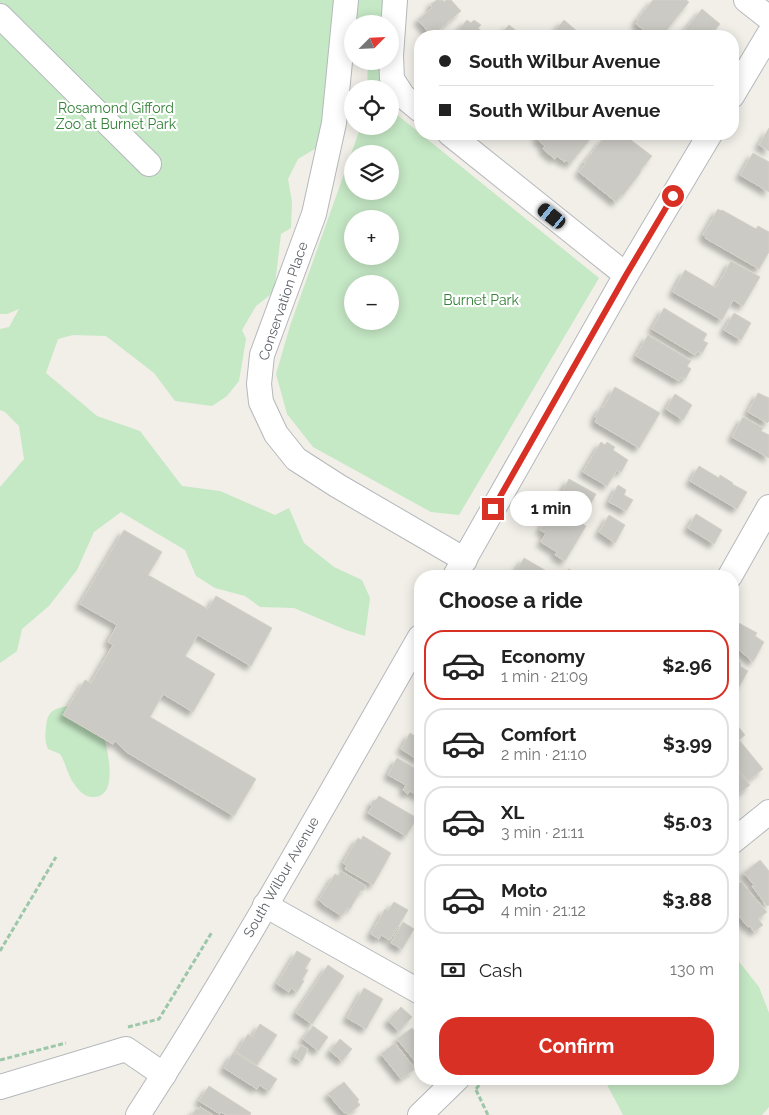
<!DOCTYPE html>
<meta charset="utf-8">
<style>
:root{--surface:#fff;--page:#f6f6f6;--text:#222;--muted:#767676;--line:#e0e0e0;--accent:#d93025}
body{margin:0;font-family:Raleway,sans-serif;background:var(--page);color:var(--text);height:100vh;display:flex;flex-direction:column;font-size:19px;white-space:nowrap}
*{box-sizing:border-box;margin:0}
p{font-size:16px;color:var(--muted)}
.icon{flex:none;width:28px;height:28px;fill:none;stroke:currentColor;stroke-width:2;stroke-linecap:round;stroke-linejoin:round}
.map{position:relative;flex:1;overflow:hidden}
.drawer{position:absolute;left:414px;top:570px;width:325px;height:515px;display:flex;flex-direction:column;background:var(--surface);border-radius:20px;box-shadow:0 2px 12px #0003}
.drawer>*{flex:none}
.top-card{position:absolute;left:414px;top:30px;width:325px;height:110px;border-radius:20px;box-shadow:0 2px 12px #0003;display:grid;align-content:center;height:110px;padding:0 25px;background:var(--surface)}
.needle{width:32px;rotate:66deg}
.tools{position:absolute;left:344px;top:15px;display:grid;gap:10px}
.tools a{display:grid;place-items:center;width:55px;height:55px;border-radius:50%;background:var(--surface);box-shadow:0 2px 12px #0003;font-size:25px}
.end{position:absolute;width:22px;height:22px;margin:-11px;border:6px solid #d93025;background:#fff;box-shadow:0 0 0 2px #fff}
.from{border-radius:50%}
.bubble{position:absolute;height:35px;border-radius:18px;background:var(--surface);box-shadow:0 2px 12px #0003;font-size:16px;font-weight:700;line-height:35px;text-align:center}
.car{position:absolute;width:15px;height:30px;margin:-15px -8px;border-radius:6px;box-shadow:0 0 4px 1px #0007;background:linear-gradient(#222 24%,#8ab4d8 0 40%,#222 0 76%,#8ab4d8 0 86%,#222 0)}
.top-card b{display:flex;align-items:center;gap:18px;height:48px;font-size:19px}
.top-card b+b{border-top:1px solid var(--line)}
.top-card i{width:12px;height:12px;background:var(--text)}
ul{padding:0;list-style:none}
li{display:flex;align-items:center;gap:15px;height:70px;margin:0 10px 8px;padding:0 15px;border:2px solid var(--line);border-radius:20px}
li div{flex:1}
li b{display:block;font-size:19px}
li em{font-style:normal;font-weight:700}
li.current{border-color:var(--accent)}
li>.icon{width:45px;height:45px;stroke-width:1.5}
h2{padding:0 25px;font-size:22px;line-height:60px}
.pay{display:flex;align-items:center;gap:12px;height:55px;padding:0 25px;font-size:19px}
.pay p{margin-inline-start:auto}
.button{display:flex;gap:10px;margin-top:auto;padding:10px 25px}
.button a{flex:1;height:58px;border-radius:20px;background:var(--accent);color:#fff;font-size:20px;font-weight:700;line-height:58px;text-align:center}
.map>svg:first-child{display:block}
</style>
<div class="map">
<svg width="769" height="1115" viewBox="0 0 769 1115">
<defs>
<filter id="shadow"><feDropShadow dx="-4.5" dy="4.5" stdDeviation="2.5" flood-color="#0004"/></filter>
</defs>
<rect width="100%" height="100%" fill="#f1efe8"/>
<g fill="#c5e8c5" fill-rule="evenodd">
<path d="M0,0h344l-21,144 -25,15 -10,20 4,23 -1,26 -10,6 -7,58 -18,14 -14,24 4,9 -7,42 -12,15 -15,10 -37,-5 -21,-28 -48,-37 -33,-1 -15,4 -12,34 51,43 43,15 42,55 38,5 55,24 14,-7 15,35 30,24 28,13 8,18 -5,38 -19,-6 -52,-22 -34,-1 -15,-11 -30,-8 -19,-12 -11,-26 -64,-38 -27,20 -17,38 -28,36 -27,23 -5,22 -17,12v-176l24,-28 -5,-33 -14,-14 -5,-2v-81l9,-2 10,-18 -12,5h-7z"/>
<path d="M345,0h37l1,24h-24z"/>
<path d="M368,61h18l1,28h-20z"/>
<path d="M390,109l209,169 -140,237 -28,-3 -118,-65 -26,-33 -11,-40 14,-48 71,-200h29zM352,154h38v37h-38zM352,219h38v37h-38zM352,284h38v37h-38z"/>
<path d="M69,706l-5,9 41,25c3,14 13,56 -11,57 -8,1 -15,-6 -19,-12 -8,-10 -9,-22 -15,-31l-12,-5c-3,-7 -3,-13 -2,-21 1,-16 7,-20 23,-22z"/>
<path d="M733,954l26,33 10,26v94l-7,8h-139l-19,-36h128z"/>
</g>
<g fill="#cccac5" stroke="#d6d1c6" filter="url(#shadow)">
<path d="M437,0h6l1,2 2,-2h5l10,11 -29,25 -14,-16 14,-12 -1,-4z"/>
<path d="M653,0h33l3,2 -27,34h-5l-1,-1 -4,1 -16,-12 2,-3 -1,-1z"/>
<path d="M702,9l18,15 -10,12h-30z"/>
<path d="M467,20l4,3 3,-3 7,5 -3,3 8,7 -1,1h-31z"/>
<path d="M564,20l14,12 -4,4h-23z"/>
<path d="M509,25l14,11h-24z"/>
<path d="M611,31l7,5h-11z"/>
<path d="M769,128v23l-10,-6z"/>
<path d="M537,134h57l-24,30 -4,-4 -1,2 -8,-6 -2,3 -12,-10 2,-3 -7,-6 2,-1 -4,-4z"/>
<path d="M609,134h14l29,22 -12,15 1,1 -18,23 -1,-1 -6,8 -37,-30 6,-8 -1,-1 18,-23 1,1z"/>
<path d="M753,153l16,9v30l-29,-17z"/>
<path d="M718,209l3,2 1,-1 34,19 2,-3 11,6v20l-10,17 -54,-31 1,-2 -3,-1z"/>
<path d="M731,261l29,16 -17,29 -10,-6 -11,20 -49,-28 12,-22 31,18z"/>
<path d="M664,308l43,26 -4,7 5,2 -6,10 -4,-2 -3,4 -43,-26z"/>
<path d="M734,313l17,10 -10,17 -17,-10z"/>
<path d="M648,335l43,26 -4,5 4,3 -6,10 -4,-2 -2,4 -43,-25z"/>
<path d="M615,387l45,26 -21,35 -44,-26 2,-4 -2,-1 6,-10 2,1z"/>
<path d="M758,393l11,5v23l-2,2 -19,-11z"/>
<path d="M675,394l17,11 -9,15 -17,-11z"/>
<path d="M743,417l20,11 -2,3 8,4v23l-37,-21z"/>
<path d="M601,442l4,3 2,-3 8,5 -2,3 15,10 -7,12 -4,-2 -10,16 -24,-14z"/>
<path d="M699,466l20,12 1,-3 13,8 -1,1 15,8 -10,17 -47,-28z"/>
<path d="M569,479l27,15 -11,21 -27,-15z"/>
<path d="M618,485l8,5 -2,5 9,5 -7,11 -17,-9z"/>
<path d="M559,511l27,15 -21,35 -10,-6 2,-3 -16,-10 5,-9 -6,-3 8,-14 6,4z"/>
<path d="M696,514l26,16 -8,14 -26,-16z"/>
<path d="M609,515l16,10 -10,18 -16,-11z"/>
<path d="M124,530l38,22 -14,23 60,34 8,-13 56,32 -21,38 -53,-31 -13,21 30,18 -22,38 -30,-18 -13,23 106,62 -22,37 -106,-63 -13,-12 -2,3 -50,-29 22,-35 6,3 22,-38 -5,-3 9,-17 -37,-21z"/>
<path d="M524,558l31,18h-42z"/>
<path d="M569,569l11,7h-15z"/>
<path d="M735,621l22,12 -2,3 9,6 -11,20 -16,-14 1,-2 -6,-3v-18z"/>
<path d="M732,658l9,5 -1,3 8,5 -11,19 -5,-3z"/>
<path d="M736,724l9,11 -12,10 -1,-19z"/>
<path d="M410,733l10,6v22l-19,-12z"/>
<path d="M740,741l23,28 -15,12 -16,-19v-15z"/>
<path d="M397,758l23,13v26l-10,-6 -2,3 -5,-4 3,-5 -18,-10z"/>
<path d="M732,763l18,22 -13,10 -5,-5z"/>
<path d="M379,796l38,22 -11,18 -38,-23 4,-6 -1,-3 2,-3 3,-1z"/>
<path d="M363,836l28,17 -18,32 -28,-16 2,-4 -4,-2 15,-25 3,2z"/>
<path d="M760,860l9,11v34l-2,1 -15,-20 2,-1 -10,-12z"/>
<path d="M341,871l25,15 -3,5 -2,-1 -11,19 -2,-2 -6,9 -19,-12v-1l-4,-3 16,-26 3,2z"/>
<path d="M741,882l26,30 -9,7 5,6 -9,7 -4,-6 -2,1 -15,-18 3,-3 -4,-3v-14z"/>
<path d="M394,902l14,8 -18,30 -9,-5 -2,4 -8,-5 14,-25 3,2z"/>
<path d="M403,922l11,7 -12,20 -11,-6z"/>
<path d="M297,951l14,8 -6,10 3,1 -6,10 2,1 -7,11 -6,-4 -2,4 -12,-8z"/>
<path d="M328,965l16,11 -32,48 -16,-11z"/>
<path d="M364,988l19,11 -17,30 -19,-11z"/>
<path d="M401,1007l11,10 -13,14 -11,-10z"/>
<path d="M260,1024l17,11 -20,30 -20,-13 11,-18 4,3z"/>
<path d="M313,1026l15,11 -10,14 -15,-12z"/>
<path d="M412,1028l8,10v26l-2,1 -21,-26z"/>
<path d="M340,1039l12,10 -10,12 -12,-10z"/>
<path d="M395,1043l20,26 -14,10 -20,-25z"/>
<path d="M301,1045l7,4 -6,12 -8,-4z"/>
<path d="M233,1053l2,2 1,-2 41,26 -8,12 -10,-6 -2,4 -33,-21z"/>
<path d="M344,1082l15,18 -2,1 3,4 -12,10 -2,-3 -2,1 -16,-19z"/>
<path d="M209,1086l42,27 -1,2h-24l-5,-3 -1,2 -21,-13z"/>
<path d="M200,1107l13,8h-21l4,-6 2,1z"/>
</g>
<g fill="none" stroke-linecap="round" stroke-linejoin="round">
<defs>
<g id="minor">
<path d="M346,0l-12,123 -20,91 -52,141 -3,29 2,18 15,32 20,25 42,27 127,74"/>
<path d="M395,0l-4,56 1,23 11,17 17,14"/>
<path d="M746,0l23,18"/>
<path d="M0,16l149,148"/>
<path d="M732,96l37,-62"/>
<path d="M450,134l176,141"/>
<path d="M455,576l171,-301 84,-141"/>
<path d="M730,576l39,-69"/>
<path d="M732,842l37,-30"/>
<path d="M265,905l155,87"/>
<path d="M0,1087l126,-38 38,26"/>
<path d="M138,1115c100,-155 190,-318 282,-478"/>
<path d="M420,1115l37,-36"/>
</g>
</defs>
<use href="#minor" stroke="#b5b8bc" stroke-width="26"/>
<g stroke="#9cc7a9" stroke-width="3" stroke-dasharray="5 2.5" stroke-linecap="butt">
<path d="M0,951l56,-94"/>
<path d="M128,1027l31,-8 53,-87"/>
<path d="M0,1060l66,-17"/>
<path d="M476,1089l8,-10"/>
<path d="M476,1090l12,25"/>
</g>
<use href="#minor" stroke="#fff" stroke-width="24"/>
</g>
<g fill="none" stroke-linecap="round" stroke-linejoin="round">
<path stroke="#d93025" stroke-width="6" d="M493,509l133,-234 47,-79"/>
</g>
<g text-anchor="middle" stroke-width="4.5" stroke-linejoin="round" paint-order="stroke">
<g font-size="14" fill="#348238" stroke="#fff">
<text x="116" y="113">Rosamond Gifford<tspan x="116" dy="16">Zoo at Burnet Park</tspan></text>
<text x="481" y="305">Burnet Park</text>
</g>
<g font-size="14" fill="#5f6368" stroke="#fff">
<text transform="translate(283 301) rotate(-71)" y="5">Conservation Place</text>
<text transform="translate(281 877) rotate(-60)" y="5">South Wilbur Avenue</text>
</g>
</g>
</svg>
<div class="tools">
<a><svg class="needle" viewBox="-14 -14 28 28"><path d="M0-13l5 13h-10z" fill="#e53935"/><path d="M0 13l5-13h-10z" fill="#767676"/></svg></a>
<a><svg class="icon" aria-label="locate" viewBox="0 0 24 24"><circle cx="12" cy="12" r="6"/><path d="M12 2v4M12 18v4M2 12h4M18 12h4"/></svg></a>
<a><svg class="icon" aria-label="layers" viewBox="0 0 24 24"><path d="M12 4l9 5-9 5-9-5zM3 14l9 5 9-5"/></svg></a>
<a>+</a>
<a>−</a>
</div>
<i class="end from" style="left:673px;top:196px"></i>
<i class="end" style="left:493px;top:509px"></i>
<div class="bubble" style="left:510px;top:491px;width:82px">1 min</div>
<i class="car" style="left:552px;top:216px;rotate:309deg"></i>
<div class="top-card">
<b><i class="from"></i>South Wilbur Avenue</b>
<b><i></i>South Wilbur Avenue</b>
</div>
<section class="drawer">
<h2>Choose a ride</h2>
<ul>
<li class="current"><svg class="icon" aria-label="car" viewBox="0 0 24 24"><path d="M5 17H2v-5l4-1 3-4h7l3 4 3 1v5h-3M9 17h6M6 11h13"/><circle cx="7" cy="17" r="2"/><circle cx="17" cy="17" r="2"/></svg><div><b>Economy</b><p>1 min · 21:09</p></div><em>$2.96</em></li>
<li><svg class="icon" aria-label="car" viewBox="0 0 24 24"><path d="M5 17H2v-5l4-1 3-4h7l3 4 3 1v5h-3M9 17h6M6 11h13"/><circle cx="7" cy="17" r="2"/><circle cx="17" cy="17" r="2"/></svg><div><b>Comfort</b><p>2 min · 21:10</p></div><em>$3.99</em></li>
<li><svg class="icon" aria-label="car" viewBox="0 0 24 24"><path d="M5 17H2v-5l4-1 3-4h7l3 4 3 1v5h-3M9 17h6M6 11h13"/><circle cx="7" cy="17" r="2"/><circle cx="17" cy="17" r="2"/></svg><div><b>XL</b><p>3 min · 21:11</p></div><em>$5.03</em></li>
<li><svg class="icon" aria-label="car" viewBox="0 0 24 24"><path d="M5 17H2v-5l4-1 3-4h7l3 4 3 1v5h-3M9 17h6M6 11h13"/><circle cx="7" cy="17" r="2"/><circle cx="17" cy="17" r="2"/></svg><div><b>Moto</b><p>4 min · 21:12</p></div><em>$3.88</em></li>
</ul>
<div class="pay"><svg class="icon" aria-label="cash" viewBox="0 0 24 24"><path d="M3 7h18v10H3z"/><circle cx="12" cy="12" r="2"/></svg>Cash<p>130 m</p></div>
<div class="button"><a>Confirm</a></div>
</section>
</div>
